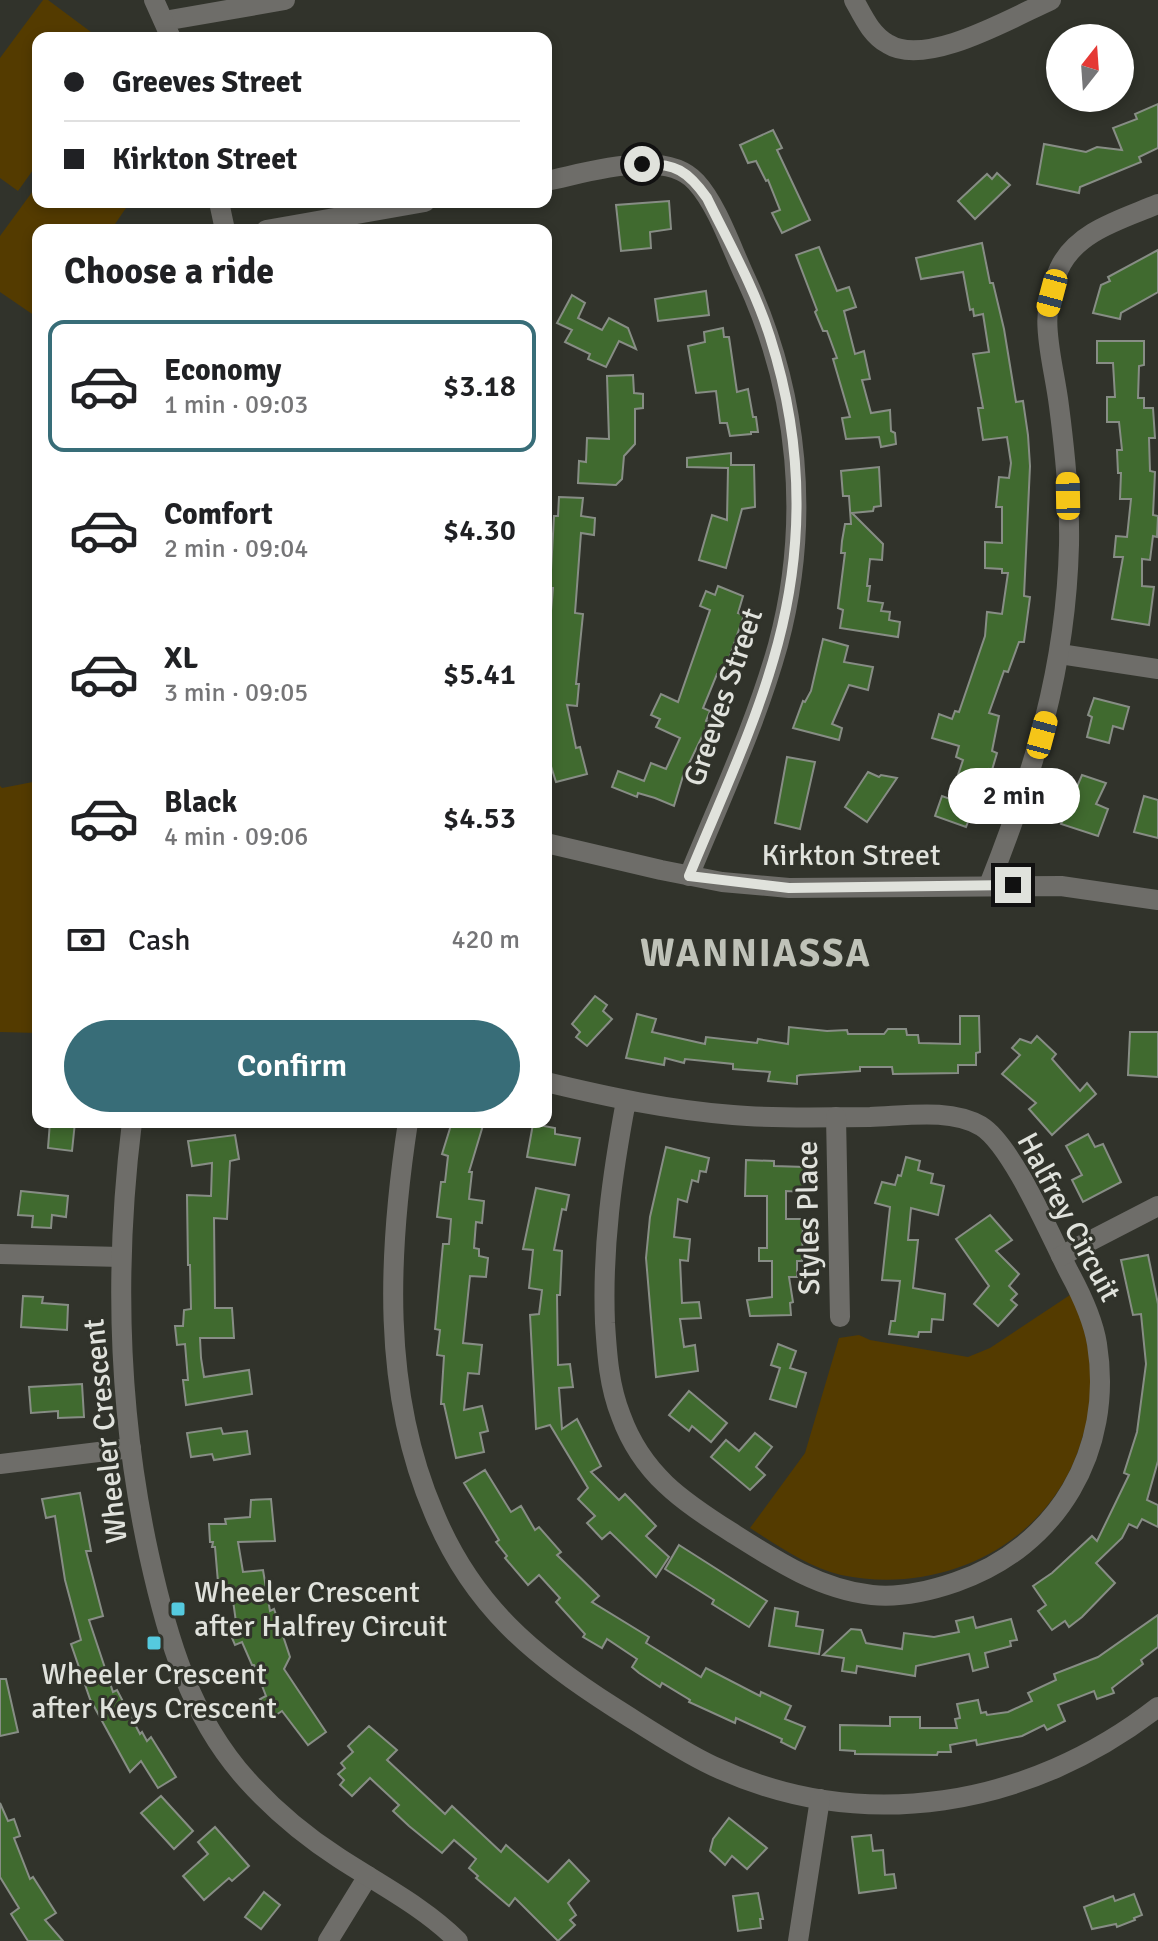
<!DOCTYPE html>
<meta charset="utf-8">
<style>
:root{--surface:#fff;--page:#f2f2f2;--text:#202124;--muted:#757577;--line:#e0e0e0;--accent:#386d78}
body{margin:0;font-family:Signika,sans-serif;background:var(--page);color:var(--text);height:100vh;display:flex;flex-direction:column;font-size:30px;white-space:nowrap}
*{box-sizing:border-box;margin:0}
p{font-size:26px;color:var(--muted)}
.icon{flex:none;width:44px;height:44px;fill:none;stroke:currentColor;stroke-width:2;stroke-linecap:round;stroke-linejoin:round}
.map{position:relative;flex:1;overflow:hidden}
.drawer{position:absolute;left:32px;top:224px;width:520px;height:904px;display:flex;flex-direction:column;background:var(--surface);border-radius:16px;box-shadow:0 4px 12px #0003}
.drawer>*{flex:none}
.banner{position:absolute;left:32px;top:32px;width:520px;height:176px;border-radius:16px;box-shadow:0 4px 12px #0003;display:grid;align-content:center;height:176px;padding:0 32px;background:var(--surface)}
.needle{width:52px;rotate:17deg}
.fabs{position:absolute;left:1046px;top:24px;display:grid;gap:16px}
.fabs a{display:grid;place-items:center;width:88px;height:88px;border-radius:50%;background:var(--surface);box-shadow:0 4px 12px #0003;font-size:40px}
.end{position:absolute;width:36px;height:36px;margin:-18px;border:10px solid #e0e2dc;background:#111;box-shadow:0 0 0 4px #111}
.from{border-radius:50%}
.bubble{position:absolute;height:56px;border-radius:28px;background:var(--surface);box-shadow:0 4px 12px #0003;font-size:26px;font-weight:600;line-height:56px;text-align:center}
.car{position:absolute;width:24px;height:48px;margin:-24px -12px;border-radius:10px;box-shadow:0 0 6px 2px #0007;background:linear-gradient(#f5c518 24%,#345 0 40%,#f5c518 0 76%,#345 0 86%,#f5c518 0)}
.banner b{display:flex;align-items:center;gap:28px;height:76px;font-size:30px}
.banner b+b{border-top:2px solid var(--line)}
.banner i{width:20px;height:20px;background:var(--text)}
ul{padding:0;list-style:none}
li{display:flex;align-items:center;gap:24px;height:132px;margin:0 16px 12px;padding:0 16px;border:4px solid transparent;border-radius:16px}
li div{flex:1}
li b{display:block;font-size:30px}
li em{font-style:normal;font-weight:600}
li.current{border-color:var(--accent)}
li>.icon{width:72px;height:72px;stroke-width:1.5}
h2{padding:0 32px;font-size:36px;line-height:96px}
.pay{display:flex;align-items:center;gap:20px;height:88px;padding:0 32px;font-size:30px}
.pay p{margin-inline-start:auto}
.primary-button{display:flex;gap:16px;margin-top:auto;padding:16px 32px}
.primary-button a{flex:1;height:92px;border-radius:48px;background:var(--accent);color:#fff;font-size:32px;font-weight:600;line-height:92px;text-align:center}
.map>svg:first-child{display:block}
</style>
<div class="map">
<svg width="1158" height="1941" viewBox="0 0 1158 1941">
<rect width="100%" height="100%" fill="#31332b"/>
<g fill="#543b00">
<path d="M43,0h5l51,38h-61v125l-20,28 -18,-13v-120z"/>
<path d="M38,184v18h92l-19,28h-73v88l-38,-26v-56z"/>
<path d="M38,781v252l-38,-1v-246l2,2z"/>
<path d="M1073,1293c12,36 22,74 18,113 -1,10 -5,20 -8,29 -28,106 -137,162 -242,140 -33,-8 -63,-29 -91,-47l55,-75 34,-115 20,-3 11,5 98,17 22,-9z"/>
</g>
<g fill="#406a2f" stroke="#878d85" stroke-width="2">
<path d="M1158,104v44l-19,9 2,5 -61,25 -1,6 -42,-9 7,-40 42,8 11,-5 25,3 -9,-22 24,-9 -2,-5z"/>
<path d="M773,130l9,18 -5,2 33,70 -28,13 -10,-20 8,-3 -12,-30 -2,1 -10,-20 -8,2 -8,-18z"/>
<path d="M997,173l13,12 -35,34 -17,-18 29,-27 5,5z"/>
<path d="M669,201l2,28 -21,3 1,16 -30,3 -5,-46z"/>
<path d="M982,243l8,40h3l11,46 12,73 7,-1 5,34 2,31 -6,130 6,1 -6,45h-5l-11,30 -4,-1 -15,42 10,3 -7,35 5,2 -5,17 -3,-1 -23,58 -31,-11 7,-20 8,3 13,-39 -7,-3 3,-11 -27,-8 7,-24 13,5 3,-8 4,1 26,-76 2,-24 15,2 6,-41h-6v-4l-17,-1v-26l17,1v-36h-6l3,-30 10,1 2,-15 -4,-26 -24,3 -5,-32h5l-10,-54 16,-2 -6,-38 -9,2 -1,-7 -3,1 -7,-38 -42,7 -5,-21z"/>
<path d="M819,247l18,44 12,-4 7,20 -12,4 11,43 9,-3 6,28 -8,1 9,33 19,-3 1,21 4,2 1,11 -15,3 -2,-10 -33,2 -4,-21 8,-1 -17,-58 4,-1 -10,-27h-4l-8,-19 2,-2 -21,-55z"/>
<path d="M1158,250v42l-37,21 -1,6 -27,-6 8,-28 9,-4 -2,-4z"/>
<path d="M706,291l3,24 -51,6 -3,-22z"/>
<path d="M572,295l13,8 -7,15 24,12 7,-12 19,10 8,21 -17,-8 -13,26 -18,-8 2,-5 -25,-12 7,-12 -15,-7z"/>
<path d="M723,328l1,9h5l8,55 11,-3 5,28h3l2,15h-7v2l-21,2 -3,-13h-7l-4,-32 -20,2 -8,-47 17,-4 -1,-10z"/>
<path d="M1097,341h47v24l-5,1 -1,32h6v10h9l2,30h-6l1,33 5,1 -2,43 5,1 -1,21 -4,-1 -3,24 -8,-1v27l12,1 -5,38 -37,-6 11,-62h-9l2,-21 11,1 4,-38h-11l1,-26h-3l-1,-23h5l-3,-28h-12v-25h8l-2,-34h-16z"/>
<path d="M633,375l1,18 9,1v14l-8,1v35l-11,12 -2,23 -6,6 -38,-2 1,-22 7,1 1,-24 22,1 -2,-63z"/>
<path d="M731,453v12h23l1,42 -13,2 -16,59 -27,-8 13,-45 15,5 1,-52 -41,-1v-9z"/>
<path d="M879,467l2,39 -7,1 -1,4 -21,2 31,31 -1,16 -12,-1 -3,27h3l-2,15 15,2 -2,8 9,1 -1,8 11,2 -2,15 -58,-9 3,-18 -5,-2 7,-55h-4l1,-12 3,-17h6l-2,-28h-6l-2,-25z"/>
<path d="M559,497l24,1 -2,18 14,2 -1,17 -13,-2 -6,80 8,1 -7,70h3l-2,22 -10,-1 9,43 4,-1 7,27 -31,8 -7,-22h-3v-92l7,-80h-3l4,-72h4z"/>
<path d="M718,586l25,10 -5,17 6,2 -21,61 -6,-2 -14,34 7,3 -4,10 3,1 -26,54 -9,30 -19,-8 -17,-5 -1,4 -25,-10 6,-16 26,10 7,-18 15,6 14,-31 -24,-11 4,-8 -9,-4 10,-21 17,8 32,-92 -10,-4 6,-15 9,4z"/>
<path d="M823,639l25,7 -4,16 29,5 -5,23 -19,-5 -17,39 10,4 -3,12 -46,-12 10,-27 2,1 6,-11z"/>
<path d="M1094,698l35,9 -6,22 -10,-3 -4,17 -22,-6 5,-20 -4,-2z"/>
<path d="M787,757l28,5 -15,67 -25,-6z"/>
<path d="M868,772l11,5 2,-2 16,3 -30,44 -22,-15z"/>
<path d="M1082,775l24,8 -10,21 12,5 -10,27 -37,-12z"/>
<path d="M1144,796l14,4v38l-24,-6z"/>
<path d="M595,996l12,9 -4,6 9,8 -25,27 -11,-9 4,-5 -8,-8z"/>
<path d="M637,1014l19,5 -4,13 53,12 1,-7 51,6 1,-4 30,5 1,-17 38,4 20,-1 1,4h36l4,-5h18l1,6h11l1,8 41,1v-28h19l1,36 -4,1v12h-18v8l-65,1 -1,-7h-32v4l-60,4 -3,1v8l-29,-3 2,-9 -37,-3v-5l-48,-5 -1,4 -19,-5 -1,7 -38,-7z"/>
<path d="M1130,1032h28v45l-30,-2z"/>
<path d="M1037,1036l19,18 -4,5 28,32 7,-8 9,11 -44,41 -23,-26 7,-6 -34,-29 18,-19 -8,-7 8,-9 11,4z"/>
<path d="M50,1122h25l-3,29 -24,-3z"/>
<path d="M452,1122h32l-15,50h3l-3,27 15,2 -2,22 -6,-1 -2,26 5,1v7l9,2 -2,19 -16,-1 -7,67 19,2 -3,29 -11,-1 -4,37 18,-4 6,25 -8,2 4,19 -28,6 -12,-54h-3l3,-48 -7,-1 3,-25 -5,-1 8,-85h6l2,-25 -14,-2 4,-35h4l3,-26 -6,-2z"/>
<path d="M533,1124l22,4v6l25,4 -5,27 -48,-8z"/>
<path d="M1088,1134l7,13 8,-3 18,38 -38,20 -11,-22 10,-5 -16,-29z"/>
<path d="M235,1135l4,24 -9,2 -3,58 -13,-1 1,90h17l2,30h-34l1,20 3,19 45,-7 3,24 -66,11 -3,-25h5l-3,-36 -8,1 -2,-19h8l1,-16 7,-1 -1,-44h-2l-1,-70 24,1 1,-33 -20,3 -4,-25z"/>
<path d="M666,1147l43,11 -3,14 -6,-1 -2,11 -6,-2 -5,22 -9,-3 -4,38 16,2 -2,22 -8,-1 2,43 17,-1 2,16 -21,1 4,28 11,-2 3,26 -42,6 -10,-119 4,-41z"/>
<path d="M906,1157l14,4 -2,9 15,4 -2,9 13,3 -6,29 -27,-7 -3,32h10l-5,48 32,6 -2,26 -11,-1 -1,13h-12l-1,5 -29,-3 2,-13h4l5,-40 -18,-1 8,-73 -15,-4 7,-21 13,3 3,-10 3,1z"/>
<path d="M746,1160l28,1v5l31,1 -1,25 -18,-1v28h17l-1,42h-5v16h-8l4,25 -3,1 1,12 -41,1 -3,-16 25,-3v-36h-13v-13h8v-52h-22z"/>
<path d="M536,1188l33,7 -3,15 -4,-1 -8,41 8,1 -2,44h-3l1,70 12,-1 3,23 -14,1 3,41 15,-10 24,47 -10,6 28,28 6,-6 31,32 -10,10 23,21 -13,20 -46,-45 -8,7 -15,-16 8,-7 -17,-17 10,-11 -38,-63 -14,4 -6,-114 9,-1 3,-24 -13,-2 4,-38 -10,-1z"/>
<path d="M21,1191l47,5 -2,21 -14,-2 -1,13 -19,-1 1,-11 -15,-1z"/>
<path d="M990,1215l22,25 -16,11 23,23 -10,12 8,8 -6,6 6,5 -19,21 -24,-22 15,-18 -33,-47z"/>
<path d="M1148,1255l10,49v157l-11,39 11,5v22l-16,-8 -5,9 -8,-4 -7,14 -26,25 19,20 -33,34 -13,10 -4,-6 -13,9 -14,-19 8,-6 -13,-19 19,-13 40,-37 5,5 32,-66 -5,-2 13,-41 9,-68 -5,-50 -8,1 -12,-55z"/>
<path d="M23,1296l20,1 -1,6 26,2 -1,25 -46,-3z"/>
<path d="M778,1344l18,7 -6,17 16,5 -10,34 -26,-8 10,-31 -9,-3z"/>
<path d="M82,1384l2,33 -26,1v-7l-27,2 -2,-26z"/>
<path d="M689,1391l38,32 -16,19 -19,-16 -3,5 -20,-16z"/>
<path d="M221,1428l2,6 24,-3 3,23 -36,6 -2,-6 -21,3 -4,-24z"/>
<path d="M755,1433l17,14 -16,20 9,8 -15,15 -39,-33 15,-17 13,11z"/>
<path d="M485,1470l26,42 10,-6 14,24 4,-3 22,25 -4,3 42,41 -7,6 57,35 -3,6 55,34 5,-9 54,28 1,-4 30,14 -6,13 20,8 -10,22 -14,-7 1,-3 -46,-21 -1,5 -46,-21 1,-2 -28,-17 -2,4 -21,-14 -7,-6 5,-8 -30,-20 -5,9 -19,-11 2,-3 -29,-32 4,-4 -21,-23 -11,10 -23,-27 2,-2 -11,-14 3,-2 -35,-57z"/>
<path d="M80,1493l11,58h-5l17,65 -14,4 24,72 4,-2 23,44 2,-2 5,9 4,-4 25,40 -18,11 -17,-27 -11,11 -40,-73 -19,-55 10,-4 -16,-60 -10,-64 -9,2 -4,-19z"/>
<path d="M271,1499l4,42 -37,1 5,30 20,-2 7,41 4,-2 16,48 -6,12 42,63 -18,13 -26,-34 -9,6 -13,-18 6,-3 -12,-31h-2l-10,-23 -7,3 -8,-19 9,-4 -4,-29 -13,1 -4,-47h-3l1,-5h-3l-1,-18h17l-1,-5 25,-2 1,-17z"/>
<path d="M679,1545l88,56 -18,26 -37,-23 2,-4 -49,-31z"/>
<path d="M775,1608l23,4 -2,14 27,4 -4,24 -50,-8z"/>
<path d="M1158,1615v32l-17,13 2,4 -31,24 2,5 -17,6 -3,-8 -36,14 7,16 -18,9 -3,-5 -22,11 -45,9 -1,-5 -26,5 1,7h-13l-1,3 -82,-1v-3l-15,-1v-25l50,1v-9h30v11h37l-2,-9 5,-1 -3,-14 21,-4 3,13 5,-1 1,3 21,-3 24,-11 -4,-8 28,-13 -2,-6 44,-17z"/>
<path d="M973,1617l3,11 35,-9 6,21 -7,1 1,5 -26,7 3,14 -15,4 -4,-17 -53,12 -1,10 -58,-10 -1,7 -14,-2 2,-13 -21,-3 28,-26 10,1 5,13 36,6 2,-16 30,4 25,-5 -3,-11z"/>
<path d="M0,1679h6l12,53 -18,4z"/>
<path d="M369,1726l28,24 -10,10 58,54 7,-8 49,46 5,-7 42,37 21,-22 20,21 -21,22 8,12 -6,5 5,5 -17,16 -43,-43 -6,8 -33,-28 2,-2 -9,-8 7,-9 -22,-19 -12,13 -33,-27 -16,-15 6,-6 -29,-27 -18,18 -12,-11 4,-5 -6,-6 7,-6 -4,-5 12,-11 -5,-6z"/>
<path d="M161,1796l32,35 -19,18 -33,-36z"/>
<path d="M0,1803l8,18 6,-2 6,17 -6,2 16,41 3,-2 23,36 -11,7 18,21h-35l-17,-27 8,-6 -19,-31z"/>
<path d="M729,1818l38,30 -20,21 -15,-13 -7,9 -15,-14 3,-12z"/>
<path d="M215,1827l34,39 -17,15 -3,-3 -25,22 -21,-24 25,-22 -10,-12z"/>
<path d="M871,1835l2,16 10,-1 2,25 9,-1 2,14 -37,5 -7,-56z"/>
<path d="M264,1892l16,13 -19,24 -16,-12z"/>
<path d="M758,1893l5,26h-3l1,9 -23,3 -5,-35z"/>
<path d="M1134,1894l8,21 -8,3 1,2 -18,7 -1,-3 -24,5 -8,-22 29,-11 2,5z"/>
</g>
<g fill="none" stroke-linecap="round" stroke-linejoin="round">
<g stroke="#6e6d69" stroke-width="20">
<path d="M854,0c9,16 17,35 34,44 38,24 125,-27 163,-44"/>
<path d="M164,21l121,-21"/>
<path d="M546,181c41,-8 119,-34 150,1 22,24 36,68 50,97 53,115 65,243 32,366 -22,79 -58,155 -89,231"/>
<path d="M266,230l159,-28"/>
<path d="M1060,654l98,15"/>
<path d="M546,843l115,27 61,12 67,6 272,-2 97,14"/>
<path d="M989,885c45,-114 77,-216 80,-340 1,-47 -4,-93 -10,-139 -6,-49 -23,-89 0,-137 17,-38 64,-50 99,-65"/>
<path d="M546,1082c62,15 123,28 187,33 45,4 92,2 137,2 35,-1 80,-9 111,9 31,19 70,111 88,146 12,22 24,47 28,72 17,106 -39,203 -141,238 -26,9 -56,16 -84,13 -53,-6 -97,-35 -141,-63 -49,-31 -89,-58 -110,-116 -12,-30 -14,-61 -16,-93 -3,-75 7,-148 21,-222"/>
<path d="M836,1117l4,200"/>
<path d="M408,1122c-20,130 -27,268 26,391 38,92 99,143 181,195 32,20 64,42 98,58 150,70 317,41 445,-59"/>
<path d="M0,1254l121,3"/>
<path d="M1061,1256l97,-50"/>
<path d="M0,1464l131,-16"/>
<path d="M328,1941l40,-65"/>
<path d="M798,1941l22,-142"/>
</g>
<g stroke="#6e6d69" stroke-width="20">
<path d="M154,0l17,38"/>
<path d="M219,202l6,28"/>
<path d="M132,1122c-18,145 -14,291 17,433 18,82 41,162 98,225 27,30 58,56 92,78 40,26 85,49 119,83"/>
</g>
</g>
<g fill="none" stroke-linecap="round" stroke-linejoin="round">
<path stroke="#e0e2dc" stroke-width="10" d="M642,164c33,-1 46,7 65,34 22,45 48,91 63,139 32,100 35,204 8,306 -21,80 -58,157 -89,233l100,12 224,-3"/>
</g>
<g fill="#55cadf" stroke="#31332b" stroke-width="3">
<rect x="170" y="1601" width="16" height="16" rx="4"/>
<rect x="146" y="1635" width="16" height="16" rx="4"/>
</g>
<g text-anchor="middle" stroke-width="6" stroke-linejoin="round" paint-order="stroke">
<g font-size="30" fill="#e0e2dc" stroke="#31332b">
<text transform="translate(723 697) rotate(-71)" y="10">Greeves Street</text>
<text x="851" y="865">Kirkton Street</text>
<text transform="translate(1069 1217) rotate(62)" y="10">Halfrey Circuit</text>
<text transform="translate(808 1218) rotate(-91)" y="10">Styles Place</text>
<text transform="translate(105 1431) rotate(-96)" y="10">Wheeler Crescent</text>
</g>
<g font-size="30" fill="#e0e2dc" stroke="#31332b" text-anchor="start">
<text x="194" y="1602">Wheeler Crescent<tspan x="194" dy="34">after Halfrey Circuit</tspan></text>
<text x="154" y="1684" text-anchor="middle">Wheeler Crescent<tspan x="154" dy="34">after Keys Crescent</tspan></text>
</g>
<g font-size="38" font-weight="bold" letter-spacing="2" fill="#bfc2b8" stroke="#31332b">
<text x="756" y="966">WANNIASSA</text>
</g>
</g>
</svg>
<div class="fabs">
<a><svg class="needle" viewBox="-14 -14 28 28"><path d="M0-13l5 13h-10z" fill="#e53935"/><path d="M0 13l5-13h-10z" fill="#757577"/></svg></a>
</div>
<i class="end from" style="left:642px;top:164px"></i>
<i class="end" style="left:1013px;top:885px"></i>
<div class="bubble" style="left:948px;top:768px;width:132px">2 min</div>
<i class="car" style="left:1052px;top:293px;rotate:195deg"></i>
<i class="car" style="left:1068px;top:496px;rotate:359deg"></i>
<i class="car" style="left:1042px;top:735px;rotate:15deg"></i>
<div class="banner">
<b><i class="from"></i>Greeves Street</b>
<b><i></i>Kirkton Street</b>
</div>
<section class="drawer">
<h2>Choose a ride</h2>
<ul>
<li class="current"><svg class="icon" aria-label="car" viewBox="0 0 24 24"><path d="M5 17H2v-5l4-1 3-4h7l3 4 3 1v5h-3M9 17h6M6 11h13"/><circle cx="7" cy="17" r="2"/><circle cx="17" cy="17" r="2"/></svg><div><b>Economy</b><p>1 min · 09:03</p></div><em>$3.18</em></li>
<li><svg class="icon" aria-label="car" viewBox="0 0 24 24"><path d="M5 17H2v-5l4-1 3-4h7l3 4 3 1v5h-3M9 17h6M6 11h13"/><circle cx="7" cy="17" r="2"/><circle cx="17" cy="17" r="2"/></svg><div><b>Comfort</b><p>2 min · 09:04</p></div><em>$4.30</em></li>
<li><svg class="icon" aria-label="car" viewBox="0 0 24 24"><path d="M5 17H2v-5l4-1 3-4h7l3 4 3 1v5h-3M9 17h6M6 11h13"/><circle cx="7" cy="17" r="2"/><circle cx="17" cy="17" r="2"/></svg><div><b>XL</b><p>3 min · 09:05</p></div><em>$5.41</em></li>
<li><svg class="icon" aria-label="car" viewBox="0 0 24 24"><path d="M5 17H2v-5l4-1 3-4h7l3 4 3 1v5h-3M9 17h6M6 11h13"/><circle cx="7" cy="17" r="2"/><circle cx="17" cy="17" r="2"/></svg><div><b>Black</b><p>4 min · 09:06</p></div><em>$4.53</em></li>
</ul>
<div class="pay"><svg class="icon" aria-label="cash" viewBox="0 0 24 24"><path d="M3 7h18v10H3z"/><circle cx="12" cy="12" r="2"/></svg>Cash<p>420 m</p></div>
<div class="primary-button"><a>Confirm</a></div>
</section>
</div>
